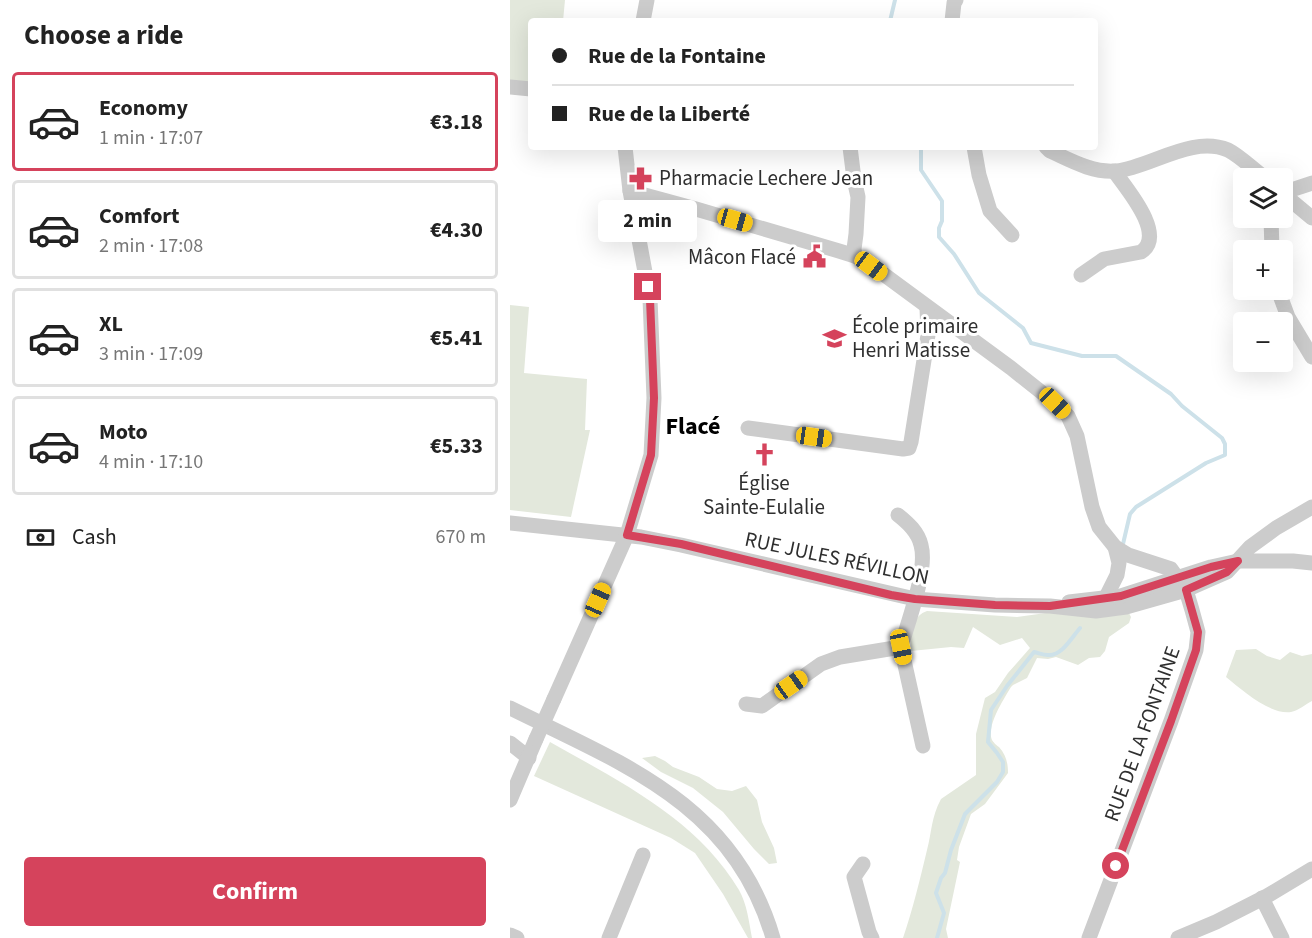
<!DOCTYPE html>
<meta charset="utf-8">
<style>
:root{--surface:#fff;--page:#f2f2f2;--text:#222;--muted:#767676;--line:#e0e0e0;--accent:#d5435c}
body{margin:0;font-family:"Source Sans 3",sans-serif;background:var(--page);color:var(--text);height:100vh;display:flex;flex-direction:column;font-size:22px;white-space:nowrap}
*{box-sizing:border-box;margin:0}
p{font-size:20px;color:var(--muted)}
.icon{flex:none;width:33px;height:33px;fill:none;stroke:currentColor;stroke-width:2;stroke-linecap:round;stroke-linejoin:round}
.map{position:relative;flex:1;overflow:hidden}
.sheet{display:flex;flex-direction:column;background:var(--surface);width:510px}
.sheet>*{flex:none}
.hud{position:absolute;left:18px;top:18px;width:570px;height:132px;border-radius:6px;box-shadow:0 6px 24px #0002;display:grid;align-content:center;height:132px;padding:0 24px;background:var(--surface)}
.controls{position:absolute;left:723px;top:168px;display:grid;gap:12px}
.controls a{display:grid;place-items:center;width:60px;height:60px;border-radius:6px;background:var(--surface);box-shadow:0 6px 24px #0002;font-size:30px}
.end{position:absolute;width:27px;height:27px;margin:-14px;border:8px solid #d5435c;background:#fff;box-shadow:0 0 0 3px #fff}
.from{border-radius:50%}
.bubble{position:absolute;height:42px;border-radius:6px;background:var(--surface);box-shadow:0 6px 24px #0002;font-size:20px;font-weight:700;line-height:42px;text-align:center}
.car{position:absolute;width:18px;height:36px;margin:-18px -9px;border-radius:8px;box-shadow:0 0 4px 2px #0007;background:linear-gradient(#f5c518 24%,#345 0 40%,#f5c518 0 76%,#345 0 86%,#f5c518 0)}
.hud b{display:flex;align-items:center;gap:21px;height:57px;font-size:22px}
.hud b+b{border-top:2px solid var(--line)}
.hud i{width:15px;height:15px;background:var(--text)}
ul{padding:0;list-style:none}
li{display:flex;align-items:center;gap:18px;height:99px;margin:0 12px 9px;padding:0 12px;border:3px solid var(--line);border-radius:6px}
li div{flex:1}
li b{display:block;font-size:22px}
li em{font-style:normal;font-weight:700}
li.on{border-color:var(--accent)}
li>.icon{width:54px;height:54px;stroke-width:1.5}
h2{padding:0 24px;font-size:27px;line-height:72px}
.pay{display:flex;align-items:center;gap:15px;height:66px;padding:0 24px;font-size:22px}
.pay p{margin-inline-start:auto}
.action{display:flex;gap:12px;margin-top:auto;padding:12px 24px}
.action a{flex:1;height:69px;border-radius:6px;background:var(--accent);color:#fff;font-size:24px;font-weight:700;line-height:69px;text-align:center}
main{display:flex;flex:1;min-height:0}
.map>svg:first-child{display:block}
</style>
<main>
<section class="sheet">
<h2>Choose a ride</h2>
<ul>
<li class="on"><svg class="icon" aria-label="car" viewBox="0 0 24 24"><path d="M5 17H2v-5l4-1 3-4h7l3 4 3 1v5h-3M9 17h6M6 11h13"/><circle cx="7" cy="17" r="2"/><circle cx="17" cy="17" r="2"/></svg><div><b>Economy</b><p>1 min · 17:07</p></div><em>€3.18</em></li>
<li><svg class="icon" aria-label="car" viewBox="0 0 24 24"><path d="M5 17H2v-5l4-1 3-4h7l3 4 3 1v5h-3M9 17h6M6 11h13"/><circle cx="7" cy="17" r="2"/><circle cx="17" cy="17" r="2"/></svg><div><b>Comfort</b><p>2 min · 17:08</p></div><em>€4.30</em></li>
<li><svg class="icon" aria-label="car" viewBox="0 0 24 24"><path d="M5 17H2v-5l4-1 3-4h7l3 4 3 1v5h-3M9 17h6M6 11h13"/><circle cx="7" cy="17" r="2"/><circle cx="17" cy="17" r="2"/></svg><div><b>XL</b><p>3 min · 17:09</p></div><em>€5.41</em></li>
<li><svg class="icon" aria-label="car" viewBox="0 0 24 24"><path d="M5 17H2v-5l4-1 3-4h7l3 4 3 1v5h-3M9 17h6M6 11h13"/><circle cx="7" cy="17" r="2"/><circle cx="17" cy="17" r="2"/></svg><div><b>Moto</b><p>4 min · 17:10</p></div><em>€5.33</em></li>
</ul>
<div class="pay"><svg class="icon" aria-label="cash" viewBox="0 0 24 24"><path d="M3 7h18v10H3z"/><circle cx="12" cy="12" r="2"/></svg>Cash<p>670 m</p></div>
<div class="action"><a>Confirm</a></div>
</section>
<div class="map">
<svg width="802" height="938" viewBox="0 0 802 938">
<rect width="100%" height="100%" fill="#fff"/>
<g fill="#e3e8dc">
<path d="M0,0h55l-2,21h-32v62l-21,-2z"/>
<path d="M0,305l19,2 -5,66 63,6 -2,51h5l-19,87 -61,-7z"/>
<path d="M417,611l90,6 36,-5 75,-1 3,6 -2,6 -20,14 -4,14 -5,6 -11,1 -11,7 -22,-8 -8,2 -11,-1 -10,20 -14,7 -2,2c-7,12 -25,39 -19,53 1,2 5,6 7,7 7,8 9,16 9,26l-23,31 -14,10 -12,33 -2,13 3,2 -14,67 2,9h-45c10,-29 17,-59 24,-88 5,-19 4,-32 14,-51l35,-24v-41l9,-36 10,-6 13,-19 22,-25 -8,-10 -22,7 -27,-18 -9,21 -13,-1 -40,4c-1,-14 0,-35 16,-40z"/>
<path d="M746,649l11,7 13,4 10,-8 12,4 10,-2v47c-6,3 -14,10 -21,11 -21,3 -49,-22 -65,-35l10,-27z"/>
<path d="M40,742c69,39 147,77 189,148 8,14 10,32 13,48h-4l-25,-44 -28,-41 -24,-15 -137,-62z"/>
<path d="M145,756l10,5 8,6 26,10 18,12 15,2 14,-5 11,14 5,22 12,26 3,15 -8,1 -15,-15 -31,-37 -30,-24 -32,-16 -19,-14z"/>
</g>
<g fill="none" stroke-linecap="round" stroke-linejoin="round">
<g stroke="#cde1e9" stroke-width="4">
<path d="M380,21l5,-21"/>
<path d="M411,147v23l21,31v20l-3,7v9l15,17 25,39 44,35 8,15 51,13h34l55,38 11,12 40,32 3,6v11l-19,8 -70,44 -6,7 -7,30"/>
<path d="M427,938l7,-25 -8,-20 5,-15 4,-5 6,-23 14,-36 32,-32 6,-10v-10l-6,-9 -9,-11 3,-32 16,-24 27,-34c5,1 9,3 14,3 14,1 24,-18 32,-27"/>
</g>
<g stroke="#ccc" stroke-width="15">
<path d="M133,21l4,-21"/>
<path d="M442,21l2,-18 2,-3"/>
<path d="M0,87l21,2"/>
<path d="M340,147l4,32 4,18 -2,37 -2,15 1,7"/>
<path d="M464,147l5,28 11,36 22,24"/>
<path d="M536,147l4,4c20,9 42,22 66,20 35,-4 76,-36 112,-21 12,6 26,20 37,28"/>
<path d="M120,191l66,18 143,42 16,5 16,9 140,103 44,35 13,13 9,20 15,71 7,20 16,20 13,8 43,14 15,21 6,20 6,22 -2,18 -25,71 -82,217"/>
<path d="M772,193l30,25"/>
<path d="M772,193l30,-10"/>
<path d="M761,218l1,32"/>
<path d="M571,275l23,-16 37,-7c26,-17 -15,-64 -27,-81"/>
<path d="M768,290l10,27 24,40"/>
<path d="M238,428l155,21 6,-1 2,-6 17,-107 -1,-27"/>
<path d="M0,523l131,14 40,8 234,54 80,6 55,1 46,5 30,-4 60,-17 41,-18 23,-25 26,-19 36,-21"/>
<path d="M596,597l11,-22 2,-12 -4,-16"/>
<path d="M559,602l52,-6 90,-29 27,-6h55l19,2"/>
<path d="M391,647l22,99"/>
<path d="M44,699l73,-164 24,-80 3,-57 -4,-99 -20,-108 -5,-44"/>
<path d="M236,704l16,2 59,-42 19,-7 61,-10c7,-26 27,-77 20,-102 -3,-13 -13,-22 -23,-30"/>
<path d="M0,708c113,56 224,96 263,230"/>
<path d="M0,743l19,15"/>
<path d="M0,800l26,-61"/>
<path d="M353,864l-9,13 15,55 3,6"/>
<path d="M752,898l20,40"/>
<path d="M0,935l7,3"/>
<path d="M99,938l34,-83"/>
<path d="M668,938l38,-16 51,-26 45,-27"/>
</g>
<path stroke="#ccc" stroke-width="15" d="M26,739l18,-40"/>
</g>
<g fill="none" stroke-linecap="round" stroke-linejoin="round">
<path stroke="#d5435c" stroke-width="8" d="M138,287l2,12 4,99 -3,57 -24,80 54,9 210,51 24,4 80,6 55,1 71,-10 90,-29 27,-6 -11,11 -41,18 12,42 -2,18 -25,71 -55,145"/>
</g>
<defs>
<symbol id="pharmacy-bare" viewBox="-9 -9 18 18"><path d="M-2-6h4v4h4v4h-4v4h-4v-4h-4v-4h4Z" fill="#d5435c" stroke="#fff" stroke-width="2.5" paint-order="stroke"/></symbol>
<symbol id="civic-bare" viewBox="-9 -9 18 18"><path d="M-.6-6.5H3V-4.5H.6V-3L4-1V1h2V6H-6V1h2V-1L-.6-3ZM-1.2 2.5V6h2.4V2.5Z" fill="#d5435c" stroke="#fff" stroke-width="2.5" paint-order="stroke"/></symbol>
<symbol id="school-bare" viewBox="-9 -9 18 18"><path d="M0-5L7-2L0 1L-7-2ZM-4 1L0 2.5L4 1V4Q0 6-4 4Z" fill="#d5435c" stroke="#fff" stroke-width="2.5" paint-order="stroke"/></symbol>
<symbol id="church-bare" viewBox="-9 -9 18 18"><path d="M-1.2-6h2.4v3.5h3.3v2.4h-3.3V6h-2.4V-.1h-3.3v-2.4h3.3Z" fill="#d5435c" stroke="#fff" stroke-width="2.5" paint-order="stroke"/></symbol>
</defs>
<g fill-rule="evenodd">
<use href="#pharmacy-bare" x="114" y="162" width="33" height="33"/>
<use href="#civic-bare" x="288" y="240" width="33" height="33"/>
<use href="#school-bare" x="308" y="322" width="33" height="33"/>
<use href="#church-bare" x="238" y="438" width="33" height="33"/>
</g>
<g text-anchor="middle" stroke-width="6" stroke-linejoin="round" paint-order="stroke">
<g font-size="21" fill="#2f2f2f" stroke="#fff" text-anchor="start">
<text x="149" y="185">Pharmacie Lechere Jean</text>
<text x="286" y="264" text-anchor="end">Mâcon Flacé</text>
<text x="342" y="333">École primaire<tspan x="342" dy="24">Henri Matisse</tspan></text>
<text x="254" y="490" text-anchor="middle">Église<tspan x="254" dy="24">Sainte-Eulalie</tspan></text>
</g>
<g font-size="21" fill="#2f2f2f" stroke="#fff">
<text transform="translate(327 558) rotate(12)" y="7">RUE JULES RÉVILLON</text>
<text transform="translate(632 734) rotate(-70)" y="7">RUE DE LA FONTAINE</text>
</g>
<g font-size="24" font-weight="bold" fill="#000" stroke="#fff">
<text x="183" y="434">Flacé</text>
</g>
</g>
</svg>
<div class="controls">
<a><svg class="icon" aria-label="layers" viewBox="0 0 24 24"><path d="M12 4l9 5-9 5-9-5zM3 14l9 5 9-5"/></svg></a>
<a>+</a>
<a>−</a>
</div>
<i class="end from" style="left:606px;top:866px"></i>
<i class="end" style="left:138px;top:287px"></i>
<div class="bubble" style="left:88px;top:200px;width:99px">2 min</div>
<i class="car" style="left:225px;top:220px;rotate:106deg"></i>
<i class="car" style="left:361px;top:266px;rotate:127deg"></i>
<i class="car" style="left:545px;top:403px;rotate:134deg"></i>
<i class="car" style="left:304px;top:437px;rotate:98deg"></i>
<i class="car" style="left:88px;top:600px;rotate:24deg"></i>
<i class="car" style="left:391px;top:647px;rotate:168deg"></i>
<i class="car" style="left:281px;top:685px;rotate:55deg"></i>
<div class="hud">
<b><i class="from"></i>Rue de la Fontaine</b>
<b><i></i>Rue de la Liberté</b>
</div>
</div>
</main>
